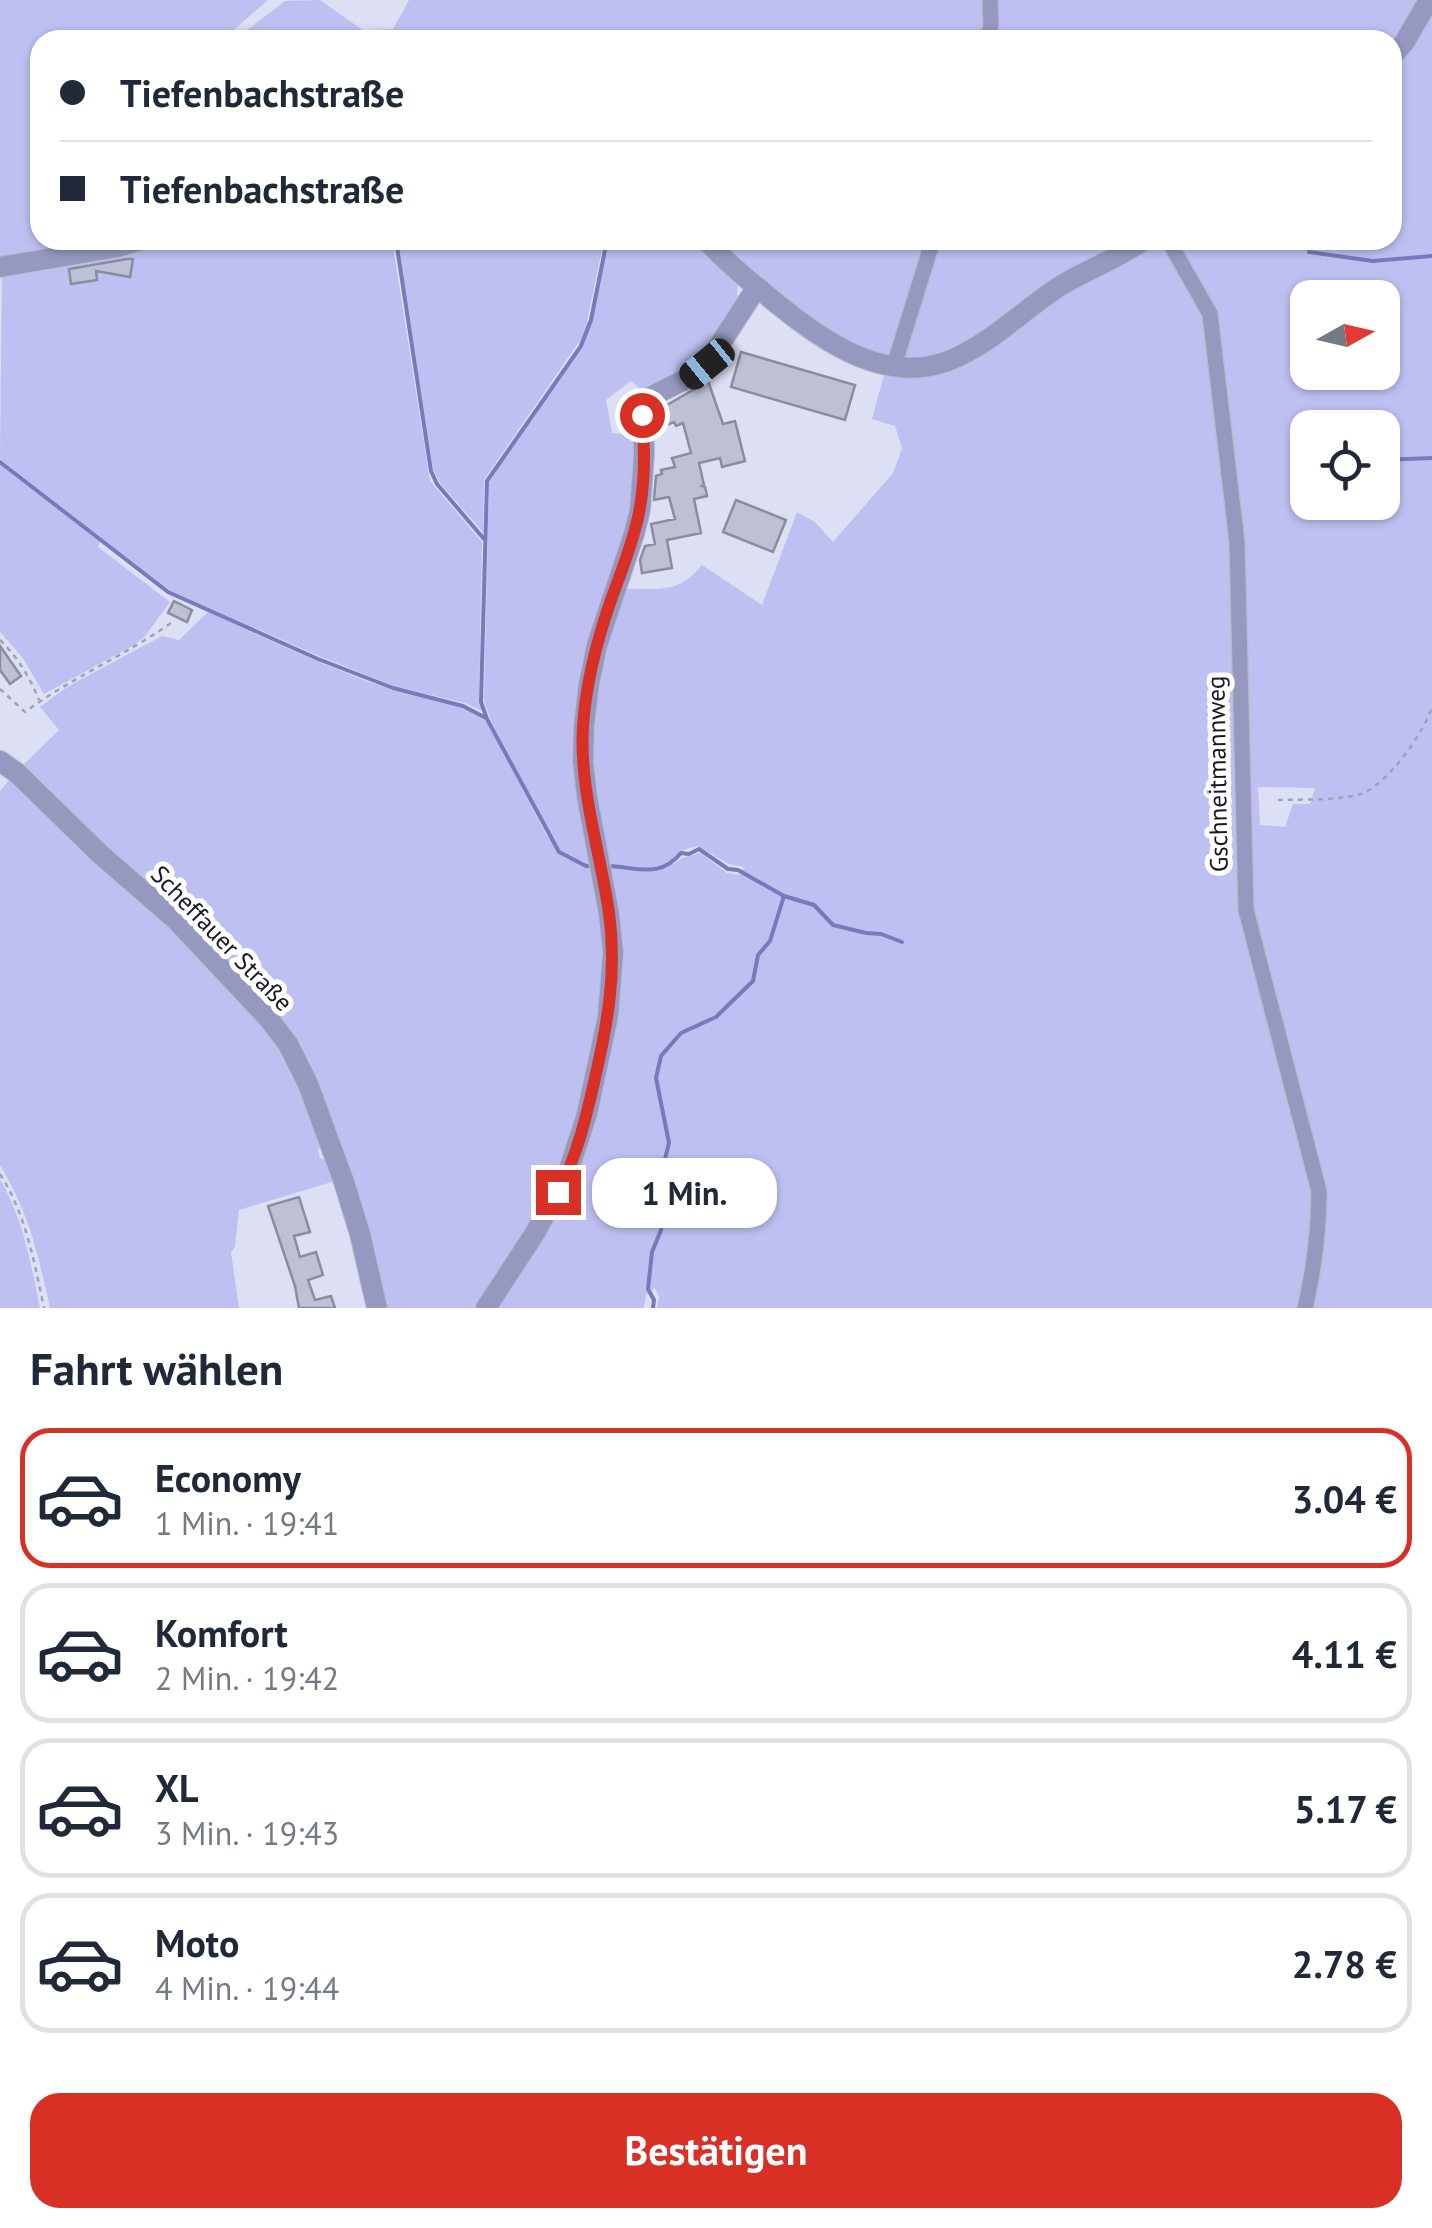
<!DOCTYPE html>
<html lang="de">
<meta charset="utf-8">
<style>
:root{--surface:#fff;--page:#f6f6f7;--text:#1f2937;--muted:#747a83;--line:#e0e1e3;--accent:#d93025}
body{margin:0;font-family:"PT Sans",sans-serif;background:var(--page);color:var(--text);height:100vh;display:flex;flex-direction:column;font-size:38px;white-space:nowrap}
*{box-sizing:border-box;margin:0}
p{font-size:32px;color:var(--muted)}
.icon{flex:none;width:55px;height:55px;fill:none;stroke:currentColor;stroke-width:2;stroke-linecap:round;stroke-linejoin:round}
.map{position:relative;height:1308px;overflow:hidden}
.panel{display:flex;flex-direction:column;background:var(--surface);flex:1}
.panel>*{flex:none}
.guide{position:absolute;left:30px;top:30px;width:1372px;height:220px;border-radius:30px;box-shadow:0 2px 8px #0004;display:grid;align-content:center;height:220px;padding:0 30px;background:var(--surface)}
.needle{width:65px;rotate:82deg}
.controls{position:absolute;left:1290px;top:280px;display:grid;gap:20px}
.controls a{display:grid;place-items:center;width:110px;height:110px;border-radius:20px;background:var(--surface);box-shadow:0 2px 8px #0004;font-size:50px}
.end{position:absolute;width:45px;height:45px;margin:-22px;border:12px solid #d93025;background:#fff;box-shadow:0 0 0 5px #fff}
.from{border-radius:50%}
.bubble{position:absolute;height:70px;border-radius:30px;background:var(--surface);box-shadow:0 2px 8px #0004;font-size:32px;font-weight:600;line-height:70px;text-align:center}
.car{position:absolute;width:30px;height:60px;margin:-30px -15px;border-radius:12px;box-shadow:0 0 8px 2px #0007;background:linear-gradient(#222 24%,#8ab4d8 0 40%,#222 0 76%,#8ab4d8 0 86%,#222 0)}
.guide b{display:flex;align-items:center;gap:35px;height:95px;font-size:38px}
.guide b+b{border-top:2px solid var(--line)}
.guide i{width:25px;height:25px;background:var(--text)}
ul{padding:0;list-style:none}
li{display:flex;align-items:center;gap:30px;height:140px;margin:0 20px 15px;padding:0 10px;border:5px solid var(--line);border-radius:30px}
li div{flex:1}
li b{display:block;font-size:38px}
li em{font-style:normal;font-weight:600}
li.selected{border-color:var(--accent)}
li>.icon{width:90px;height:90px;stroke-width:1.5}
h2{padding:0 30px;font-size:45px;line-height:120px}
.action{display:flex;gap:20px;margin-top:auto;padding:20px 30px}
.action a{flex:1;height:115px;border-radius:30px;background:var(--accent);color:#fff;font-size:40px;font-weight:600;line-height:115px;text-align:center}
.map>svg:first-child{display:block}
</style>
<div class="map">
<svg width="1432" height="1308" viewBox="0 0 1432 1308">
<rect width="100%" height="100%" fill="#dddff5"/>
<g fill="#bec0f2" fill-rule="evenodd">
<path d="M0,0h268l-46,40h-182v200h85l-125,23z"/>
<path d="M320,0l44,31 29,-2 16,-29h576v40h-751l51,-39z"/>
<path d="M993,0h429l-29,48 -1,-8h-399z"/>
<path d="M1432,3v1305h-123l7,-99 -15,99h-644l2,-11 -4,-9 -9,6 -2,14h-154l48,-74 73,-214 -20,-221 1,-112 33,-98c34,-1 53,6 77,-24l60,40 35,-93 18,10 18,20 60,-69 9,-25 -7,-22 -23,-7 13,-48 23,3 240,-130 12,-3 7,4 8,-5h217l1,-177zM1308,298h74v74h-74zM1308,428h74v74h-74zM1258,787l57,1 -5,16h-17l-8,23 -25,-2zM698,846l31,18 15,3 -5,8 -12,-2 -27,-20 -18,5 -10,7c3,-14 13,-16 26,-19z"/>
<path d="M154,240h238l38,241 52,61 -3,157 3,12 -17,-8 -71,-17 -75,-30 -151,-66 -168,-131 2,-188 132,-23z"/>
<path d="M398,240h206l-17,81 4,3 18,-84h89l40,43 -1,15 -34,62 -58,34 -14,-13 -25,19 6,33 27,3 -6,79 -48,165 25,275 -38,197 -91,156h-98l-104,-285 1,-8 12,-10 -3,-4 -11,7 -5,1 -254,-240 40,-39 -19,-23 27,-20 95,-51 17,4 29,-28c60,27 121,57 185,78 31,10 67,11 94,32l60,114h4l-60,-115 -7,-20 5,-218 13,-22 82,-115 -6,-3 -94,137 -1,52 -43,-49 -7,-14z"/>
<path d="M711,240h217l-36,115 -7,3 -42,-15z"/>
<path d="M937,240h196l-174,112 -54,10 -1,-9z"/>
<path d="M0,463l100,79 -2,5 72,55 -25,34 -11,9 -90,49 -21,-36 -23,-26z"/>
<path d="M13,776l170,158 110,128 30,82 -5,6 2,8 8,3 7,20 -96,29 -4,37 -4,5 8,56h-189c-11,-51 -22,-98 -50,-143v-374z"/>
<path d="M0,1179c23,40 31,84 40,129h-40z"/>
</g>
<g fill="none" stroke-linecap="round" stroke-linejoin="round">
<g stroke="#7979bb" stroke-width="4">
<path d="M396,240l35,231 6,13 47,55"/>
<path d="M1309,252l64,9 59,-5"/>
<path d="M1382,460l50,-2"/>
<path d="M0,462l168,130 150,67 75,29 70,18 23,12"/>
<path d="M591,866h-5l-27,-14 -72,-133 -6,-17 6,-221 94,-135 10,-26 16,-80"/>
<path d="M606,866c29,0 53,14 75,-13l8,1 10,-5 29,20 10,1 46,26 30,9 19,20 33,8 15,1 21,8"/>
<path d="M653,1308l1,-8 -6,-11 4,-37 9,-22 5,-27 -5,-28 8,-32 -13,-65 5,-22 20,-23 35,-16 37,-36 5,-26 12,-14 14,-45"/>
</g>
</g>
<g fill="#bec0d5" stroke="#8a8ca0" stroke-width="2.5">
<path d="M127,259h6l-3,18 -34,-6 1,9 -26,4 -2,-15z"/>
<path d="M741,352l114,33 -10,35 -114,-33z"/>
<path d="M708,381l15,43 12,-3 10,40 -23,6 -2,-9 -21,5 5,22 -2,1 3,1 2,9 -13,3 7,34 -34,7 5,28 -30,5 -2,-13 5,-14 10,-2 -4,-20 24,-5 -6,-22 -15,3 2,-24 6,-2 -1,-4 14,-3 -3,-9 19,-5 -8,-30 -7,3 -2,-4 -15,6 -2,-17z"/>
<path d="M736,500l50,20 -13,32 -50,-20z"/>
<path d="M174,601l18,9 -5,12 -19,-9z"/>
<path d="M0,646l21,30 -11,8 -10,-14z"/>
<path d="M299,1197l11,35 -16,4 6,21 16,-5 7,23 -15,5 7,20 16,-4 4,12h-36l-4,-22 -27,-80z"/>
</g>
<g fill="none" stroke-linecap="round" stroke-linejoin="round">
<defs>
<g id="minor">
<path d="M988,40l3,-16 -1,-24"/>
<path d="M1168,240l42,74 27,228 9,368 73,281c0,40 -5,78 -14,117"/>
<path d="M894,366l39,-126"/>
</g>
<g id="tertiary">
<path d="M1392,56l12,-13 25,-43"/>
<path d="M706,240c17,19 37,36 57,52 49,41 117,95 185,69 41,-16 73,-49 109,-73 28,-18 59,-28 87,-48"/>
<path d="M0,267l118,-20 23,-7"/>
<path d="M0,761l17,12 83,81 76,66 92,98 20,26 20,40 36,98 16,52 17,74"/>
<path d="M486,1308l49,-75 33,-61 19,-58 21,-98 5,-63 -4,-39 -22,-117 -4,-36 1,-36 5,-41 8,-39 37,-111 6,-24 4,-56 -1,-48 7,-9 40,-20 17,-13 50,-77"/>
</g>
</defs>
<use href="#minor" stroke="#babbcf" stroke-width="18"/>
<use href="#tertiary" stroke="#babbcf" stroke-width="22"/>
<g stroke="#a0a2b4" stroke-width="2.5" stroke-dasharray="5 5" stroke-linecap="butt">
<path d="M0,640c19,19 29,36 39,60"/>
<path d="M0,689l25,23c46,-34 99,-56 146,-89"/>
<path d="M1278,800c26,-1 54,1 79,-5 28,-6 67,-62 75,-88"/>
<path d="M282,1009l8,-6"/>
<path d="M0,1174c26,41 34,87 44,134"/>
</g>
<use href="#minor" stroke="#9698c0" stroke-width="15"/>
<use href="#tertiary" stroke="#9698c0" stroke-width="20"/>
</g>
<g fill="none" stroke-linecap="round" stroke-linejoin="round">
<path stroke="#d93025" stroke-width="12" d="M558,1192c19,-36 28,-74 37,-114 13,-56 22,-108 14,-165 -9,-63 -30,-124 -26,-187 3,-43 14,-86 28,-126 10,-28 22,-57 28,-87 6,-31 6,-66 3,-98"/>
</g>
<g text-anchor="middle" stroke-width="10" stroke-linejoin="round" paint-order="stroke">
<g font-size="25" fill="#181921" stroke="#fff">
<text transform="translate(1217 774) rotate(-91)" y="9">Gschneitmannweg</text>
<text transform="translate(222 938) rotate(46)" y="9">Scheffauer Straße</text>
</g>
</g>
</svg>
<div class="controls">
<a><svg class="needle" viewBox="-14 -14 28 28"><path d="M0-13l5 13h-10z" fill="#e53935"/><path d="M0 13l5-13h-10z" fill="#747a83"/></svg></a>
<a><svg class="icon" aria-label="locate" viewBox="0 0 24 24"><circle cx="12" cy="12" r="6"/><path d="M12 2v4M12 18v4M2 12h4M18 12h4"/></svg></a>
</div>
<i class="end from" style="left:642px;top:415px"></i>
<i class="end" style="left:558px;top:1192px"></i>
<div class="bubble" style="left:592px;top:1158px;width:185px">1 Min.</div>
<i class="car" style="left:707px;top:364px;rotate:231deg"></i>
<div class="guide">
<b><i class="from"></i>Tiefenbachstraße</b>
<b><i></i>Tiefenbachstraße</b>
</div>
</div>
<section class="panel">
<h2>Fahrt wählen</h2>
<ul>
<li class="selected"><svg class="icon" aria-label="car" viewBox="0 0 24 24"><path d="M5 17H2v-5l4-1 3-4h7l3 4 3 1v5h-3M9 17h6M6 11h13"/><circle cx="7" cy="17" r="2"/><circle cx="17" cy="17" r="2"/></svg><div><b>Economy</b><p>1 Min. · 19:41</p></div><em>3.04 €</em></li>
<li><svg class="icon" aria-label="car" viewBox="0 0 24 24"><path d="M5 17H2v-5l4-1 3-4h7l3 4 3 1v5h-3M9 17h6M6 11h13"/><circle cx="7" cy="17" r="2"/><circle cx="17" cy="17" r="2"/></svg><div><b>Komfort</b><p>2 Min. · 19:42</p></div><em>4.11 €</em></li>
<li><svg class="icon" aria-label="car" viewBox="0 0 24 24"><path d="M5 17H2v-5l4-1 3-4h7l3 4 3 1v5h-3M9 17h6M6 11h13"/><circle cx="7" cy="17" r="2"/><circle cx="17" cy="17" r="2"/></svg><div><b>XL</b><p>3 Min. · 19:43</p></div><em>5.17 €</em></li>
<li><svg class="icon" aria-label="car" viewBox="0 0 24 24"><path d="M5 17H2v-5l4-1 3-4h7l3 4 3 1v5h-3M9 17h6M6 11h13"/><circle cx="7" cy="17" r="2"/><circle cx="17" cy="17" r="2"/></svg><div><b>Moto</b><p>4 Min. · 19:44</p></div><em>2.78 €</em></li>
</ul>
<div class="action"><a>Bestätigen</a></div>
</section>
